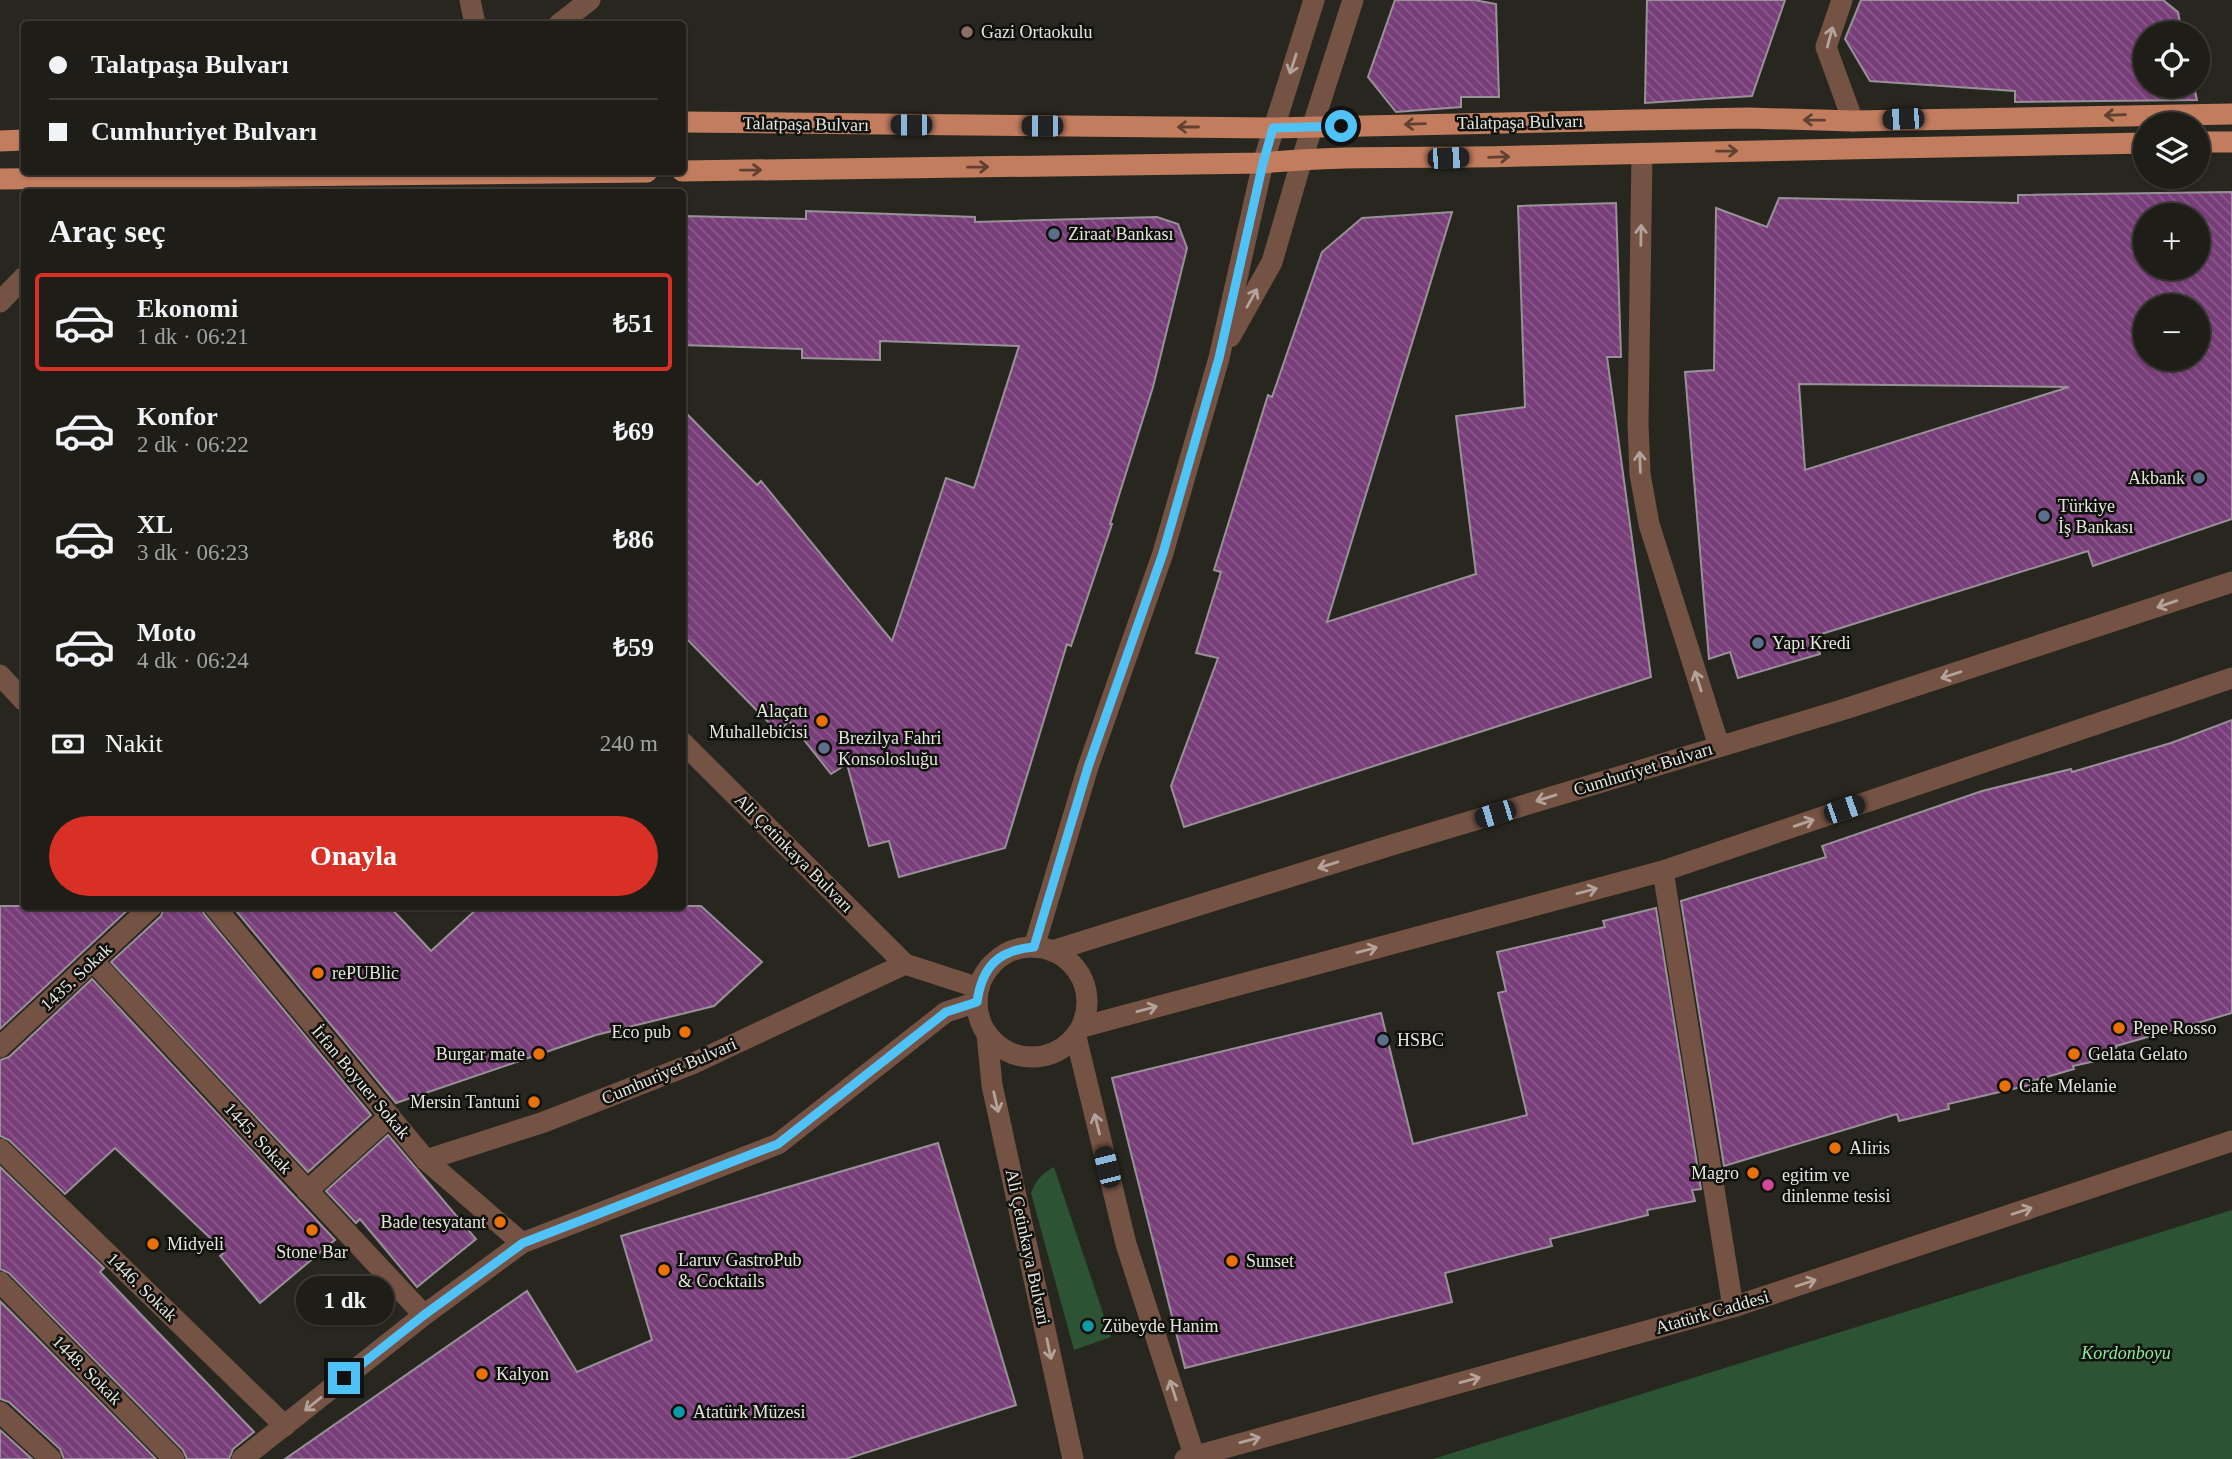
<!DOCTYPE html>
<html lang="tr">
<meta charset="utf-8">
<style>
:root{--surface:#1e1d17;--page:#2b2a24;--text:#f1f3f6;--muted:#a1a2a1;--line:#3c3b36;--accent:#d93025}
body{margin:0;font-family:Georgia,serif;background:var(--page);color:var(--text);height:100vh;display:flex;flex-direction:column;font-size:26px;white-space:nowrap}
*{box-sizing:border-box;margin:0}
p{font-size:23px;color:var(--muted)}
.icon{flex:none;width:38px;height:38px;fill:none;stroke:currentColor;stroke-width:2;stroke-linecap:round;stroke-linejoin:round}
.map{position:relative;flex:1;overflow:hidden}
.details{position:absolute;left:21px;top:189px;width:665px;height:721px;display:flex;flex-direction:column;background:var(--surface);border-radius:7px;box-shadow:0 2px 5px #0004,0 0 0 2px var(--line)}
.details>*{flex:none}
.guide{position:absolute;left:21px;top:21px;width:665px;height:154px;border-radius:7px;box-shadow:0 2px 5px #0004,0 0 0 2px var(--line);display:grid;align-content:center;height:154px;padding:0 28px;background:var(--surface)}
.tools{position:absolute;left:2133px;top:21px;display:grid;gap:14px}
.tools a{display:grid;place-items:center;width:77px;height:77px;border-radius:50%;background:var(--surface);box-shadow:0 2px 5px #0004,0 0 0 2px var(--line);font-size:35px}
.end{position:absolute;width:32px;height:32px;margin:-16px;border:9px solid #4fc3f7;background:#111;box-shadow:0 0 0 4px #111}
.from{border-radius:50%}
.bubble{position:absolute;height:49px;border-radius:24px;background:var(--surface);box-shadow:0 2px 5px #0004,0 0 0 2px var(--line);font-size:23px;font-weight:800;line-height:49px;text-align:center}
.car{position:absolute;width:21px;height:42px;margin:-21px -10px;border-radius:9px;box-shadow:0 0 5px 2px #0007;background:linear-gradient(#222 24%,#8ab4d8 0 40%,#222 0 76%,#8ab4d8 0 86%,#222 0)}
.guide b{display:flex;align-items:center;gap:24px;height:66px;font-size:26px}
.guide b+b{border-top:2px solid var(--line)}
.guide i{width:18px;height:18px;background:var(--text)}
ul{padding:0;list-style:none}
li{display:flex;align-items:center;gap:21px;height:98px;margin:0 14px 10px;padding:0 14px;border:4px solid transparent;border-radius:7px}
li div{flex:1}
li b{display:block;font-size:26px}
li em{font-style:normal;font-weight:800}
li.active{border-color:var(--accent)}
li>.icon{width:63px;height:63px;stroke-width:1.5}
h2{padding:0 28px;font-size:32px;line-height:84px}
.pay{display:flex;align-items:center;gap:18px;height:77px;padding:0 28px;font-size:26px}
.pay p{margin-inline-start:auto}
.button{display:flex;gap:14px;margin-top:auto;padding:14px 28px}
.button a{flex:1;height:80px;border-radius:42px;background:var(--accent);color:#fff;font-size:28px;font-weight:800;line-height:80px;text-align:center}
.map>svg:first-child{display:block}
</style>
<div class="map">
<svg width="2232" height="1459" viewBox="0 0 2232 1459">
<defs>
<pattern id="building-back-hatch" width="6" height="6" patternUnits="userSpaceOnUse" patternTransform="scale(1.75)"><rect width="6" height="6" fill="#783e79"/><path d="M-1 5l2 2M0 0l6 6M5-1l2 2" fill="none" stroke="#8b5a8c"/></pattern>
</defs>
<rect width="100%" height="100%" fill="#28271f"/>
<g fill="#2c5333">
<path d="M1054,1167l57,170 -37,13 -43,-157c5,-13 10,-19 23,-26z"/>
<path d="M2232,1210v249h-799z"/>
</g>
<g fill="url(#building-back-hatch)" stroke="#989198" stroke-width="2" fill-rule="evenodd">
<path d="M1395,0h79l22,4 3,93h-38v10l-65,5 -28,-35z"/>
<path d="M1647,0h138l-33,96 -107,7z"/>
<path d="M1861,0h302l15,12 4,21h-36v53h48l3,14 -182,2v-11l-145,-10 -25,-42z"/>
<path d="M2232,192v327l-139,47 -5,-15 -273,85 5,18 -82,24 -8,-26 -21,7 -24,-287 29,-2 2,-162 51,19 12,-29 239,5v-8zM2146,215h52v53h-52zM2146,306h52v53h-52zM1799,384l270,3 -264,83z"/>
<path d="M1616,203l5,154h-14l44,320 -467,150 -13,-41 47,-128 -22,-5 25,-81 -7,-2 54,-175 4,2 50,-145 40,-34 90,-6 -125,410 149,-48 -20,-158 69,-9 -7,-201z"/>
<path d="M806,211l169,6v5l182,-5 21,7 9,24 -34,139 -43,137h2l-41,122 -4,-2 -62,204 -106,29 -10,-36 -20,5 -22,-82 -16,10 -42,-53 -11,11 -96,-98v-225l75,76 4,-4 131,160 54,-163 28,10 45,-142 -139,-5v19l-78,-2v-9l-120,-4 3,-129 121,3z"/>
<path d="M2232,720v293l-116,33 2,10 -45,10 1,3 -45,13 1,3 -82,19 1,5 -50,12 -2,-7 -173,52 -43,-265 145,-44 -4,-11 160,-55 89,-22 1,3 99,-29z"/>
<path d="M0,906h132l-132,123z"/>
<path d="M165,906h36l3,8 167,201 -63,57 -197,-210 50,-46z"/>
<path d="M232,906h157l42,45 49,-45h221l61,56 -48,44 -118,29 -200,68z"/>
<path d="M1656,908l45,281 -9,1 3,11 -48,9 1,5 -98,24 2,7 -107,27 7,29 -267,66 -73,-290 269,-65 32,131 114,-29 -29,-122 8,-2 -9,-39 108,-25 -2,-6z"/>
<path d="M92,979l243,261 -75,63 -40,-47 5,-4 -110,-104 -50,46 -56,-54 -9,-4v-76l9,-3z"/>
<path d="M388,1135l88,104 -59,48 -57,-68 -4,4 -30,-32z"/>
<path d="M938,1143l78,262 -170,54h-561l242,-168 50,81 75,-32 -31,-104z"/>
<path d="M0,1167l104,101 -4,4 154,160 -21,17 -4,10h-42l-4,-9 -174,-177 -9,-4z"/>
<path d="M0,1301l156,158h-92l-4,-10 -51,-47 -9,-3z"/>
<path d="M0,1430l32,29h-32z"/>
</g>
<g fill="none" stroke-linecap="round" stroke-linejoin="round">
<g stroke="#755344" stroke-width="21">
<path d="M470,0l5,24"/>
<path d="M1842,0l-16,47 27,74"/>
<path d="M559,24l31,-24"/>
<path d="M1642,153l-4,271 2,50 9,50 70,222"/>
<path d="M0,302l24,-25"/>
<path d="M1230,337l42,-75 30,-103 51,-159"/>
<path d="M0,675l24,26"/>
<path d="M682,742l223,222 74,24"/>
<path d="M1663,871l70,436"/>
<path d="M214,906l212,254 96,83"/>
<path d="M1034,947l54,-180 75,-214 56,-195 44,-195 51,-163"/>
<circle cx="1032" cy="1002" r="55"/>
<path d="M1052,951l343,-107 450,-135 387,-127"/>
<path d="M93,961l331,354"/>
<path d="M1082,1027l581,-156 569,-193"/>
<path d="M987,1035l5,50 81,374"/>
<path d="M1076,1037l50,207 68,211"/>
<path d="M0,1047l152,-141"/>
<path d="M0,1149l285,277"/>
<path d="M426,1160l118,-38 148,-58 213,-100"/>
<path d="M307,1191l83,-75"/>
<path d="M0,1282l174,177"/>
<path d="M0,1412l51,47"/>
<path d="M242,1459l182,-144 98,-72 256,-99 168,-132 31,-10"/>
<path d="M1185,1459l548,-152 499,-166"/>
</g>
<g stroke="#c27d5f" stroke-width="21">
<path d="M682,122l591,6 364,-8 112,-2 104,3 379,-7"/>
<path d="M0,141l24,-1"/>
<path d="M2198,142h34"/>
<path d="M682,171l581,-8c85,-9 173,-4 259,-7 208,-6 416,-8 624,-13"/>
<path d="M0,179l647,-7"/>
</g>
</g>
<defs><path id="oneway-shaft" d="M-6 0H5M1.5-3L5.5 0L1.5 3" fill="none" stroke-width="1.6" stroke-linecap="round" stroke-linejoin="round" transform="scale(1.75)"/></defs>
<g stroke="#b3a39a">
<use href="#oneway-shaft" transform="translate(1830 37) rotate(-75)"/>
<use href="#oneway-shaft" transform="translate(1293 64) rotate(108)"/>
<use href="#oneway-shaft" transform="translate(1641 235) rotate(-89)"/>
<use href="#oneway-shaft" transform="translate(1252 298) rotate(-61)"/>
<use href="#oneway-shaft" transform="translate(1640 462) rotate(-92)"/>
<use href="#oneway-shaft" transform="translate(2167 604) rotate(161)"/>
<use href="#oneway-shaft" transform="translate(1951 675) rotate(162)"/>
<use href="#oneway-shaft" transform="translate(1698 681) rotate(-108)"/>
<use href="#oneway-shaft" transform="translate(1546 798) rotate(163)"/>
<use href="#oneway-shaft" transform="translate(1804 823) rotate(-19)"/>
<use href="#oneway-shaft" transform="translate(1328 865) rotate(163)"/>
<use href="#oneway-shaft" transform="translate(1587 891) rotate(-15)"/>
<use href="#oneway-shaft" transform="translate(1367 950) rotate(-15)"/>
<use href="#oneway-shaft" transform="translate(1147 1009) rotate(-15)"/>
<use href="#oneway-shaft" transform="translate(996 1102) rotate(77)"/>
<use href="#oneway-shaft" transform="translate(1097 1124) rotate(-104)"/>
<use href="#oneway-shaft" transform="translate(2022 1211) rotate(-18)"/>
<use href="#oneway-shaft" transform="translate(1806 1283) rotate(-18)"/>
<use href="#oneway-shaft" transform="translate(1049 1349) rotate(78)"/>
<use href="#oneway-shaft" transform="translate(1470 1380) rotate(-15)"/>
<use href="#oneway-shaft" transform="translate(1173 1390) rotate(-108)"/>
<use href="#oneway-shaft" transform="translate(313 1404) rotate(141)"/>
<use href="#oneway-shaft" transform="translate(1250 1440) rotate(-15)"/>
</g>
<g stroke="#604131">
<use href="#oneway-shaft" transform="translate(2115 115) rotate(178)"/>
<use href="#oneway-shaft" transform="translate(1814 120) rotate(-179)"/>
<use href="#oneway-shaft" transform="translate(1415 124) rotate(178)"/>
<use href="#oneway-shaft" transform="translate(1188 127) rotate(-180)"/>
<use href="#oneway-shaft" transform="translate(1727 151) rotate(-1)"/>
<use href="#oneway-shaft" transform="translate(1499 157) rotate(-2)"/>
<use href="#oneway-shaft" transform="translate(978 167) rotate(-1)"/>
<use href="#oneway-shaft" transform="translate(751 170) rotate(-1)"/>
</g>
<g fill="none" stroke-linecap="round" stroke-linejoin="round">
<path stroke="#4fc3f7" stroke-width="9" d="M344,1378l80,-63 99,-72 255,-99 168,-132 31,-10c5,-35 21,-52 57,-55l54,-180 75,-214 56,-195 44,-195 10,-35 68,-2"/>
</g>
<circle fill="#8d6e63" stroke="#10100c" stroke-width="2.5" cx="967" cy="32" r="7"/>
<g fill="#5c6f8a" stroke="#10100c" stroke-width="2.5">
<circle cx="1054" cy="234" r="7"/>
<circle cx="2199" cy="478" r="7"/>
<circle cx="2044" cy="516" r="7"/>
<circle cx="1758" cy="643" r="7"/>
<circle cx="824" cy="748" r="7"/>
<circle cx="1383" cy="1040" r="7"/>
</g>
<g fill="#e8710a" stroke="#10100c" stroke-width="2.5">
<circle cx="822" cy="721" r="7"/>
<circle cx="318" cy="973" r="7"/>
<circle cx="2119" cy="1028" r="7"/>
<circle cx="685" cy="1032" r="7"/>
<circle cx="539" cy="1054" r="7"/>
<circle cx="2074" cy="1054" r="7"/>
<circle cx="2005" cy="1086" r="7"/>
<circle cx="534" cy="1102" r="7"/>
<circle cx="1835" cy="1148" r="7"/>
<circle cx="1753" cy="1173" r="7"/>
<circle cx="500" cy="1222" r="7"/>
<circle cx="312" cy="1230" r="7"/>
<circle cx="153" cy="1244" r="7"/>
<circle cx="1232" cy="1261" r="7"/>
<circle cx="664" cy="1270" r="7"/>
<circle cx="482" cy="1374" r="7"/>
</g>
<circle fill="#d1479c" stroke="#10100c" stroke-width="2.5" cx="1768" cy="1185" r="7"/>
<g fill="#0f9aa8" stroke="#10100c" stroke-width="2.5">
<circle cx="1088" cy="1326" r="7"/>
<circle cx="679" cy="1412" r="7"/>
</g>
<g text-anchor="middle" stroke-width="5" stroke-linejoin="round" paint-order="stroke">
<g font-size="18" fill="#e6e5e0" stroke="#10100c" text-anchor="start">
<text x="981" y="38">Gazi Ortaokulu</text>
<text x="1068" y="240">Ziraat Bankası</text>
<text x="2185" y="484" text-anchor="end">Akbank</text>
<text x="2058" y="512">Türkiye<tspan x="2058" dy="21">İş Bankası</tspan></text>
<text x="1772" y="649">Yapı Kredi</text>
<text x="808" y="717" text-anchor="end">Alaçatı<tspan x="808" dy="21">Muhallebicisi</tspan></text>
<text x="838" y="744">Brezilya Fahri<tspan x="838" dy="21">Konsolosluğu</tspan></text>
<text x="332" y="979">rePUBlic</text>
<text x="2133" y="1034">Pepe Rosso</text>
<text x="671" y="1038" text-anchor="end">Eco pub</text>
<text x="1397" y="1046">HSBC</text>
<text x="525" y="1060" text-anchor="end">Burgar mate</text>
<text x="2088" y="1060">Gelata Gelato</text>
<text x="2019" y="1092">Cafe Melanie</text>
<text x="520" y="1108" text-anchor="end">Mersin Tantuni</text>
<text x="1849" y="1154">Aliris</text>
<text x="1739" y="1179" text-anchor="end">Magro</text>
<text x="1782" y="1181">egitim ve<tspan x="1782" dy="21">dinlenme tesisi</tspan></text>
<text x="486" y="1228" text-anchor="end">Bade tesyatant</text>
<text x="167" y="1250">Midyeli</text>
<text x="312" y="1258" text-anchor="middle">Stone Bar</text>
<text x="678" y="1266">Laruv GastroPub<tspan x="678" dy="21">&amp; Cocktails</tspan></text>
<text x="1246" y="1267">Sunset</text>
<text x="1102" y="1332">Zübeyde Hanim</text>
<text x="496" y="1380">Kalyon</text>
<text x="693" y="1418">Atatürk Müzesi</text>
</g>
<g font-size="18" fill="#e6e5e0" stroke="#10100c">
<text transform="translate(1520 122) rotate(-1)" y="6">Talatpaşa Bulvarı</text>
<text transform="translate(806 124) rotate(1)" y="6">Talatpaşa Bulvarı</text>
<text transform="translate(1643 769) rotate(-17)" y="6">Cumhuriyet Bulvarı</text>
<text transform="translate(794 853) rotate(45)" y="6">Ali Çetinkaya Bulvarı</text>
<text transform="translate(76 977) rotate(-43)" y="6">1435. Sokak</text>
<text transform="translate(669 1071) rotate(-23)" y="6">Cumhuriyet Bulvari</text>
<text transform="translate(361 1082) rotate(50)" y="6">İrfan Boyuer Sokak</text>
<text transform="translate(258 1138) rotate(47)" y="6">1445. Sokak</text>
<text transform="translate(1028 1247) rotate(78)" y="6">Ali Çetinkaya Bulvari</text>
<text transform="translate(142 1287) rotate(44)" y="6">1446. Sokak</text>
<text transform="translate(1712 1312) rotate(-16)" y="6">Atatürk Caddesi</text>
<text transform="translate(87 1370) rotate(45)" y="6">1448. Sokak</text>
</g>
<g font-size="18" font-style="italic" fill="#8cec9b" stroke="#10100c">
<text x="2126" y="1359">Kordonboyu</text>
</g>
</g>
</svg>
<div class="tools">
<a><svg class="icon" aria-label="locate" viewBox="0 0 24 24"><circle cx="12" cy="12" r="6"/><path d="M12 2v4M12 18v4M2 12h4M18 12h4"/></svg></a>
<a><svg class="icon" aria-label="layers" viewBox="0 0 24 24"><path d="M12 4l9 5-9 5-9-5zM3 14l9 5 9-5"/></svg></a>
<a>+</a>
<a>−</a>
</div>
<i class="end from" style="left:1341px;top:126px"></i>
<i class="end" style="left:344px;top:1378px"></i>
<div class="bubble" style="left:296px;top:1276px;width:98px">1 dk</div>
<i class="car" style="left:1903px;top:119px;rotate:268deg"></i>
<i class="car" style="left:911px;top:125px;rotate:270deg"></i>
<i class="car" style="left:1042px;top:126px;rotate:270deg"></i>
<i class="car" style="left:1448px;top:158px;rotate:88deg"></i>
<i class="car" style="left:1844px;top:809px;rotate:71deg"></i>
<i class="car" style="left:1495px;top:814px;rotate:253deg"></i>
<i class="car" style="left:1107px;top:1167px;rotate:346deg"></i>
<div class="guide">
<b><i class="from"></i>Talatpaşa Bulvarı</b>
<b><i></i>Cumhuriyet Bulvarı</b>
</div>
<section class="details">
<h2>Araç seç</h2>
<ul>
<li class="active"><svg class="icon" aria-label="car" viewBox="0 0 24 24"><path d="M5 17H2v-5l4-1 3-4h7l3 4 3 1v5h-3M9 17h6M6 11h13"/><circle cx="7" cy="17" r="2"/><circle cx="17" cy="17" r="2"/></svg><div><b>Ekonomi</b><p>1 dk · 06:21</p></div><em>₺51</em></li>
<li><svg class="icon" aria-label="car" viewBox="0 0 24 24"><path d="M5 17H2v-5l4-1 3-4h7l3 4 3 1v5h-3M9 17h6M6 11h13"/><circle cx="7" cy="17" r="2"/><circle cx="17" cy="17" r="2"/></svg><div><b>Konfor</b><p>2 dk · 06:22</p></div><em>₺69</em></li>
<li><svg class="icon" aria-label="car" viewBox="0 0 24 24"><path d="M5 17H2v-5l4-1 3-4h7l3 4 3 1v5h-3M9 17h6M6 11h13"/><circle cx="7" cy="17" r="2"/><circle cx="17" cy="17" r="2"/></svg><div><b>XL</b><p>3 dk · 06:23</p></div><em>₺86</em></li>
<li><svg class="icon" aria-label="car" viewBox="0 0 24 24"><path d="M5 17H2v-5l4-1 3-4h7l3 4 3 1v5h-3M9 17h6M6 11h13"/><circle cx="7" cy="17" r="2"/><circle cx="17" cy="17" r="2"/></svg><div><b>Moto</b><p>4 dk · 06:24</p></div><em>₺59</em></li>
</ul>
<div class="pay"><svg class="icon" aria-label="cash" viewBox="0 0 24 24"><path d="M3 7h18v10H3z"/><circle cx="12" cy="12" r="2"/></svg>Nakit<p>240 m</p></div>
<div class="button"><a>Onayla</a></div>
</section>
</div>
